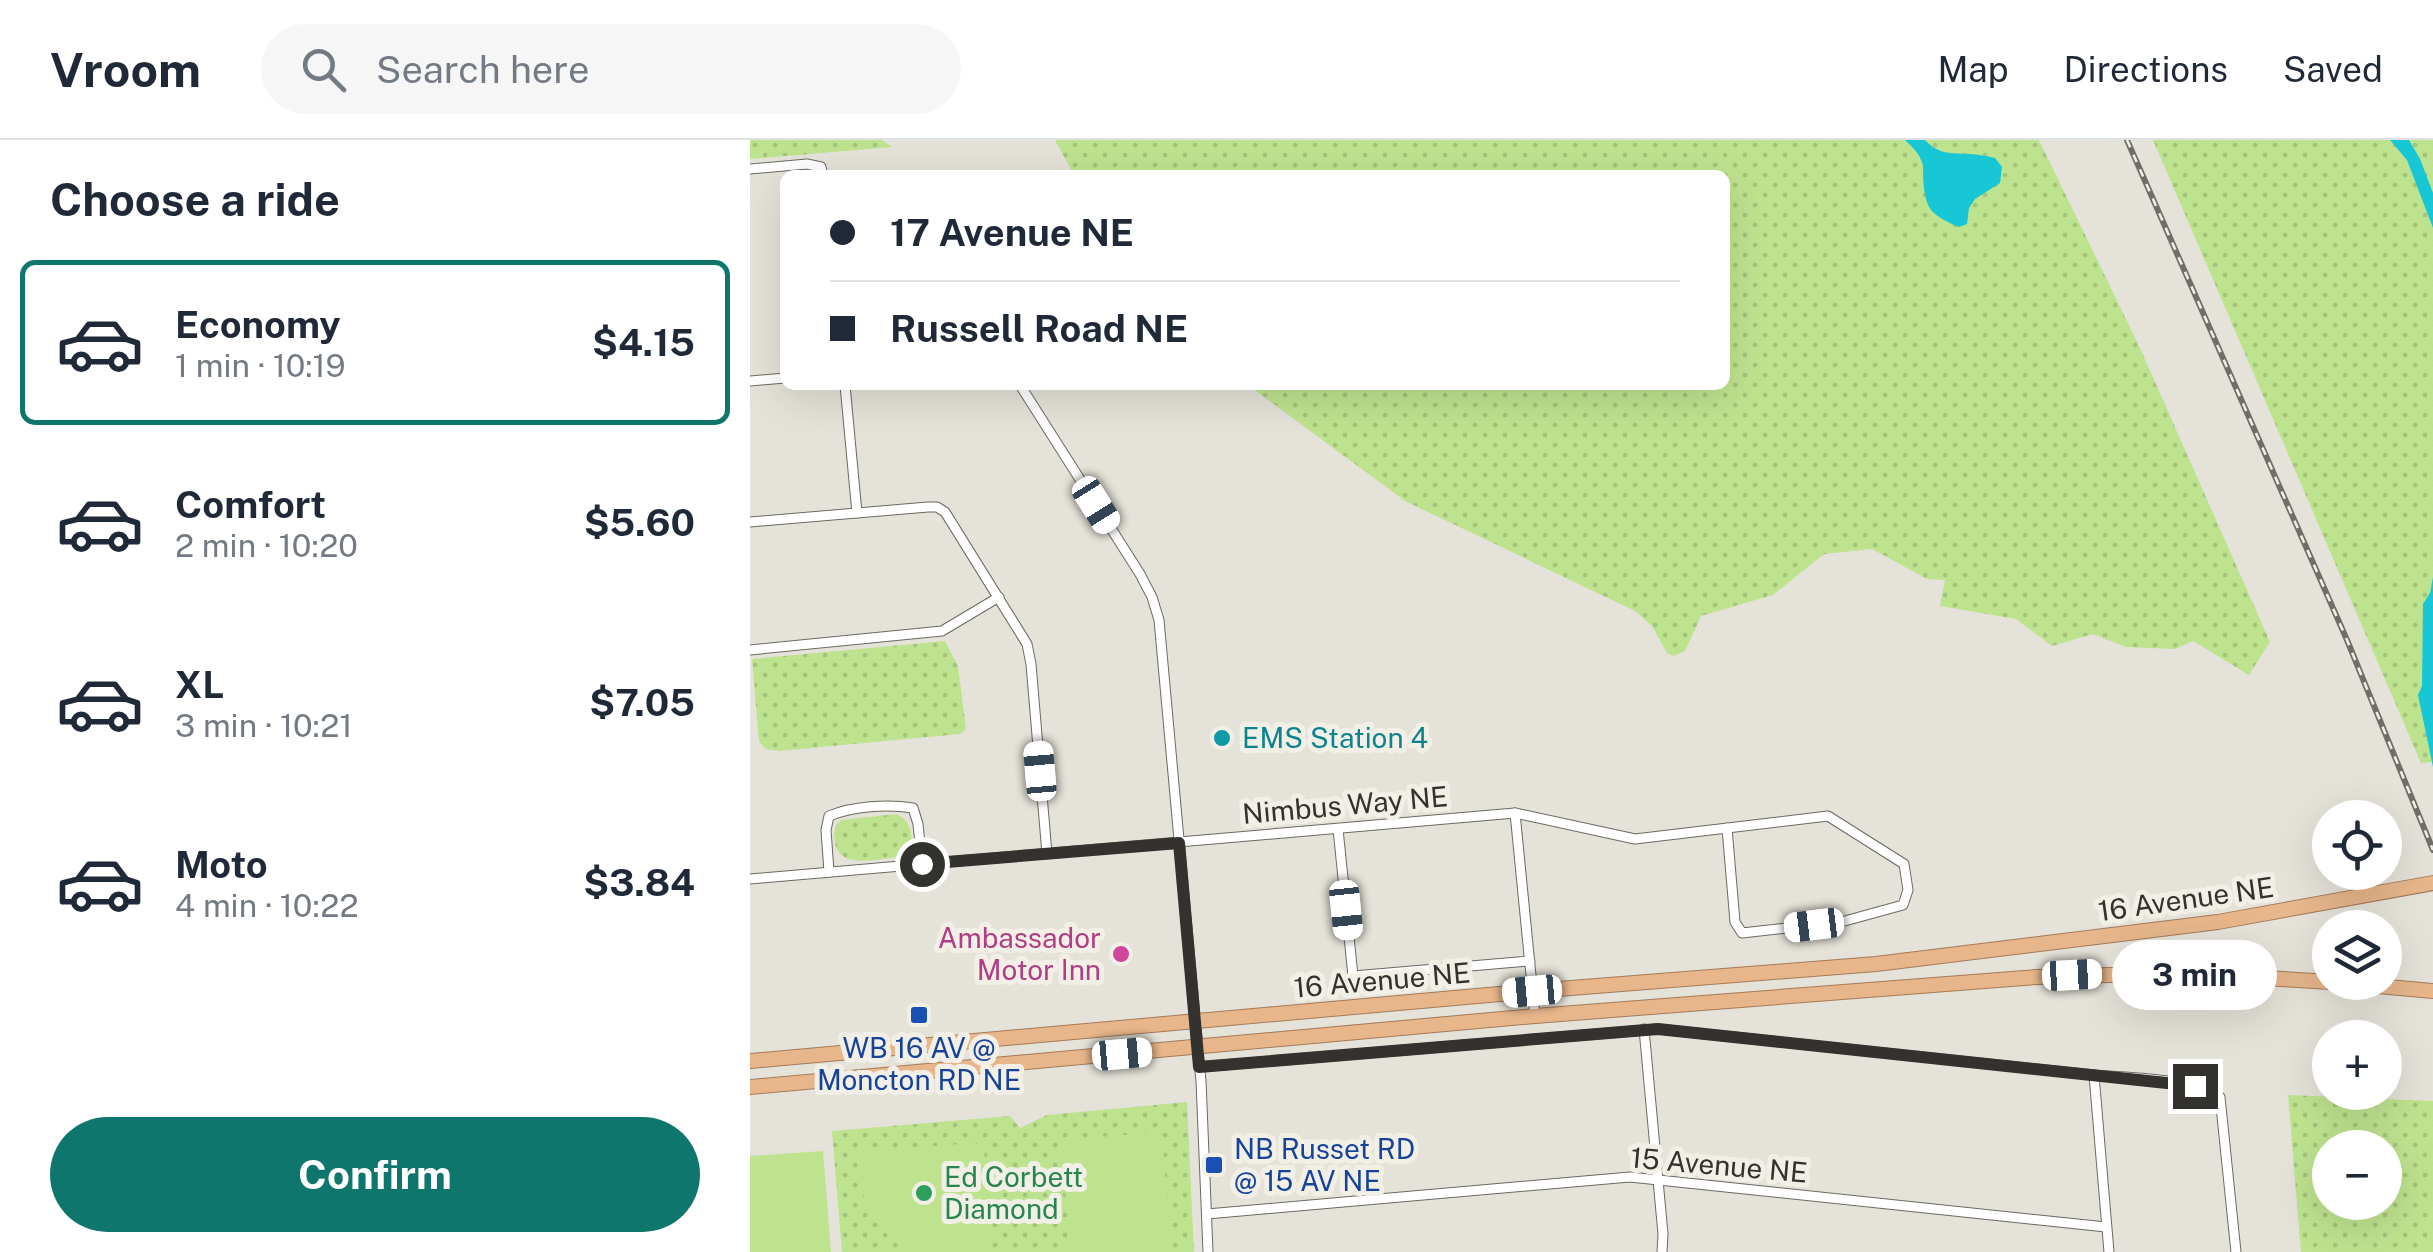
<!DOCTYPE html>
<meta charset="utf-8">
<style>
:root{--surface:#fff;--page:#f6f6f7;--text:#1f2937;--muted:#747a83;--line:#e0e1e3;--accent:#0f766e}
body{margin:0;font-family:"Public Sans",sans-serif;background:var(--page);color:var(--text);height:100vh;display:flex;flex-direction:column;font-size:38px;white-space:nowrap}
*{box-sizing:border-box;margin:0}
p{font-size:32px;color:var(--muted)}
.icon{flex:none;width:55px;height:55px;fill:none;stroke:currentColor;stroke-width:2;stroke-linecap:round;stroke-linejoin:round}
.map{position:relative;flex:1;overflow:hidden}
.panel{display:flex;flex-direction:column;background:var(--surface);width:750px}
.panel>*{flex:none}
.top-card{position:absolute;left:30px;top:30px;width:950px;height:220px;border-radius:15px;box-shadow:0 10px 40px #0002;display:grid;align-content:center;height:220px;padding:0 50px;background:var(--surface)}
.buttons{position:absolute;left:1562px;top:660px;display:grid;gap:20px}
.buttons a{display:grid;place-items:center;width:90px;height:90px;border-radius:50%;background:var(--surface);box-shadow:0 10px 40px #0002;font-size:50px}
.end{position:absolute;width:45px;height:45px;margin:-22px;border:12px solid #33322f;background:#fff;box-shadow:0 0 0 5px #fff}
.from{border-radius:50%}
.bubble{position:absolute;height:70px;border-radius:35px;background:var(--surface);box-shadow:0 10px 40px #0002;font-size:32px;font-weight:700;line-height:70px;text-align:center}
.car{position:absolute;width:30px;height:60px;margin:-30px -15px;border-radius:12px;box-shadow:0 0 8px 2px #0007;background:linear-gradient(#fff 24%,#345 0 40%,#fff 0 76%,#345 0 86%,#fff 0)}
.top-card b{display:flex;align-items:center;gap:35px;height:95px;font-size:38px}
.top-card b+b{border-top:2px solid var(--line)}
.top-card i{width:25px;height:25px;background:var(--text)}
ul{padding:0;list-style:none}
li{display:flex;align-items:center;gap:30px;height:165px;margin:0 20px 15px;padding:0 30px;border:5px solid transparent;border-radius:15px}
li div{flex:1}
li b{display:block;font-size:38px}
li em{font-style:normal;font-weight:700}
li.on{border-color:var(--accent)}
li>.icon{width:90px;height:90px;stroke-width:1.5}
h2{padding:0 50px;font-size:45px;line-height:120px}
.action{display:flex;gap:20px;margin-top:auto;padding:20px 50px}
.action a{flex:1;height:115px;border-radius:60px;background:var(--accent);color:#fff;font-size:40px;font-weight:700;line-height:115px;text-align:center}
header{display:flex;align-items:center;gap:60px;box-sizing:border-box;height:140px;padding:0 50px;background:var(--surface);border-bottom:2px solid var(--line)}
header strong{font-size:48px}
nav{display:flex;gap:55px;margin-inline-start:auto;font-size:35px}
.search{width:700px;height:90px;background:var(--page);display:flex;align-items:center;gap:25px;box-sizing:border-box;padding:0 35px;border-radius:55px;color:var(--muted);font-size:38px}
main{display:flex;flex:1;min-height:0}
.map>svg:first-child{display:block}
</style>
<header>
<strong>Vroom</strong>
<div class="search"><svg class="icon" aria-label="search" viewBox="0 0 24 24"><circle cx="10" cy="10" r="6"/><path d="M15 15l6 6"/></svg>Search here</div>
<nav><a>Map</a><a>Directions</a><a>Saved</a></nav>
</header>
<main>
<section class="panel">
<h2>Choose a ride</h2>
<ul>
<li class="on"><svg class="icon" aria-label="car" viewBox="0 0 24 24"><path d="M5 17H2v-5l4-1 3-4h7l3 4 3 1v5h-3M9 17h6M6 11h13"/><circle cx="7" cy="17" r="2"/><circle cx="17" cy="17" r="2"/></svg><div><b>Economy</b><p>1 min · 10:19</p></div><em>$4.15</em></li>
<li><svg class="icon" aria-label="car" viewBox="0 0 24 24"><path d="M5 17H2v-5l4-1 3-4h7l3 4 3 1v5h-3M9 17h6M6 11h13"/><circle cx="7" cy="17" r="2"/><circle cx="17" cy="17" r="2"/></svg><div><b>Comfort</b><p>2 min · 10:20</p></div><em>$5.60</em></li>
<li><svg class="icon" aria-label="car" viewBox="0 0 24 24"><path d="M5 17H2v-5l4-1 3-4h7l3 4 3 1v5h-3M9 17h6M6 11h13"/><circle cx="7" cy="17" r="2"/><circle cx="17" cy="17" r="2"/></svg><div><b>XL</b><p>3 min · 10:21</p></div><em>$7.05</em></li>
<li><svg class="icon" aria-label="car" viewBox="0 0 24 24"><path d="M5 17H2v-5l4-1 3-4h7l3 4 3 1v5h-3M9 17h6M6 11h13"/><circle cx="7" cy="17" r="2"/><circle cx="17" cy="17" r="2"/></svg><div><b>Moto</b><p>4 min · 10:22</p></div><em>$3.84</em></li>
</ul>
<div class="action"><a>Confirm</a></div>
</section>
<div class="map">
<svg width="1683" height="1112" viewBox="0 0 1683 1112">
<defs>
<pattern id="green-dots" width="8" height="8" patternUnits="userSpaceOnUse" patternTransform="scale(2.5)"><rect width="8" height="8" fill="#bee38f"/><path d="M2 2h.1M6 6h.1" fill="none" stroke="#a4c37c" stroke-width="1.8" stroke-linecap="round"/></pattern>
</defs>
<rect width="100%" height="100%" fill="#e5e2d9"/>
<g fill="url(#green-dots)" fill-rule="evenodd">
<path d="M0,0h132l10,7 -142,12z"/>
<path d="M305,0h984l101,208 130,294 -21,33 -56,-34 -18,8 -49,-2 -33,-13 -41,12 -36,-27 -76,-13 5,-26 -18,-1 -55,-30 -48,5 -51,41 -72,21 -16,35 -11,5 -7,-3 -15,-27 -17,-15 -230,-110 -157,-116h477v-210h-651z"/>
<path d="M1403,0h280v622l-12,1z"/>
<path d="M195,501l13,25 8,63 -6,5 -181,17 -14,-2 -6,-8 -7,-82z"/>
<path d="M147,674c17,8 20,33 3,43 -21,1 -61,14 -65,-15 -2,-10 -1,-15 6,-22z"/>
<path d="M1538,955l145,6v151h-132zM1580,1008h55v54h-55z"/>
<path d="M437,962l7,150h-352l-10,-121 178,-15 10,12 27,-13z"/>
</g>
<g fill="#bee38f">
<path d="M412,992l9,120h-101l-9,-112z"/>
<path d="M225,1003l9,7 7,102h-82c-37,-23 -51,-59 -53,-100z"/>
<path d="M73,1011l8,101h-81v-96z"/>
</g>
<g fill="#17c7d5">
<path d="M1155,0h20c13,14 24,13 42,14 9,0 19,2 28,4l7,9 -2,16 -25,16 -6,9 -2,16 -8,3c-30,-13 -34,-18 -36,-51 0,-6 1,-11 -2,-16 -3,-8 -10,-14 -16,-20z"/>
<path d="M1640,0h19l11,19 13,34v35l-26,-68z"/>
<path d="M1683,437v190l-15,-72 4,-9 1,-82 7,-11z"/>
</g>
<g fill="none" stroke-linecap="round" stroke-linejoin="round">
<defs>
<g id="minor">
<path d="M0,29l57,-5 14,3 2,8"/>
<path d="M0,241l35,-3"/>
<path d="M95,245l12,128"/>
<path d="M270,245l120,189 12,23 7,23 42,461 7,171"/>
<path d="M0,382l178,-15h9l8,5 82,132 4,20 16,190"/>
<path d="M0,510l192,-19 57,-34"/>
<path d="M765,673l20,203"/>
<path d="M588,689l15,147 177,-15"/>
<path d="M79,732l-3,-42 3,-14c24,-10 58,-12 84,-8l5,16 4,40"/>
<path d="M0,739l765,-66 120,26 193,-23 76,48 4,26 -5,15 -62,17 -99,11 -7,-11 -8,-94"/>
<path d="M894,889l19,205 -1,18"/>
<path d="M449,927l459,-38 436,46 15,177"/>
<path d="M1344,935c33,3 101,3 126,22l16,155"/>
<path d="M457,1074l423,-37 476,50"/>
</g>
<g id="trunk">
<path d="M1583,842l100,9"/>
<path d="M0,921l783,-70 343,-27 342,-42 215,-39"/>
<path d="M0,947l785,-71 501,-39 150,-4 144,9"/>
</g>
</defs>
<use href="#minor" stroke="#6b6961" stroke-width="11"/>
<use href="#trunk" stroke="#a47b58" stroke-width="16"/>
<use href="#minor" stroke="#fff" stroke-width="9"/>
<use href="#trunk" stroke="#e7b68b" stroke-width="14"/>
<defs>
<path id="rail" d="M1377,0l220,500 86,210"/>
</defs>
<use href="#rail" stroke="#706e69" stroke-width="6"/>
<use href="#rail" stroke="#f2f0e6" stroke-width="2.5" stroke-dasharray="8" stroke-linecap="butt"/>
</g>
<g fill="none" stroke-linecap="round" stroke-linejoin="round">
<path stroke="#33322f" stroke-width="12" d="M172,724l257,-21 20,224 459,-38 537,57"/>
</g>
<circle fill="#0f9aa8" stroke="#f2f0e6" stroke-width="4" cx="472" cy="598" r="10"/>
<circle fill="#d1479c" stroke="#f2f0e6" stroke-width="4" cx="371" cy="814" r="10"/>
<g fill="#1a4fb4" stroke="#f2f0e6" stroke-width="4">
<rect x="159" y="865" width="20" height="20" rx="5"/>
<rect x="454" y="1015" width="20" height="20" rx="5"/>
</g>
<circle fill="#2e9e5b" stroke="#f2f0e6" stroke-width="4" cx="174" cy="1053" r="10"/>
<g text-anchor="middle" stroke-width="10" stroke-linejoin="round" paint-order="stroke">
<g font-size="28" fill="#0d838f" stroke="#f2f0e6" text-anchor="start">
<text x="492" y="608">EMS Station 4</text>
</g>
<g font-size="28" fill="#33322f" stroke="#f2f0e6">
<text transform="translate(595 665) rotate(-5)" y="10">Nimbus Way NE</text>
<text transform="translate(1436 759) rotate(-8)" y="10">16 Avenue NE</text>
<text transform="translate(632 840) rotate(-5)" y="10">16 Avenue NE</text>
<text transform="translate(969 1025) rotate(5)" y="10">15 Avenue NE</text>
</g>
<g font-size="28" fill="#b23c85" stroke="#f2f0e6" text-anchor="end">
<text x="351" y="808">Ambassador<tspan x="351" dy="32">Motor Inn</tspan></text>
</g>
<g font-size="28" fill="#164399" stroke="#f2f0e6">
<text x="169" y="918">WB 16 AV @<tspan x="169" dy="32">Moncton RD NE</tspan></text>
<text x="484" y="1019" text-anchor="start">NB Russet RD<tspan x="484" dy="32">@ 15 AV NE</tspan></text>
</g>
<g font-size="28" fill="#27864d" stroke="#f2f0e6" text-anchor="start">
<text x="194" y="1047">Ed Corbett<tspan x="194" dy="32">Diamond</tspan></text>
</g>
</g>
</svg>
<div class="buttons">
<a><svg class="icon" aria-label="locate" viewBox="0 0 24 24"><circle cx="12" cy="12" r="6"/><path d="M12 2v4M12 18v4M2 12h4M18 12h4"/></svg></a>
<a><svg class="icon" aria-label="layers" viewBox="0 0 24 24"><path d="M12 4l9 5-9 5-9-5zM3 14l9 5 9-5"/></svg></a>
<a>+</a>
<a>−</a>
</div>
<i class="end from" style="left:172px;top:724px"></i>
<i class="end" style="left:1445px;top:946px"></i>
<div class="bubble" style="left:1362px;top:800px;width:165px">3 min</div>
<i class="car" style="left:346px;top:365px;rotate:148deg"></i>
<i class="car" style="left:290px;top:631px;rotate:355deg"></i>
<i class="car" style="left:596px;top:770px;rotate:174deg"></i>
<i class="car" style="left:1064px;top:785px;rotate:263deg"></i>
<i class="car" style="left:1322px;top:835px;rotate:87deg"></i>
<i class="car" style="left:782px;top:851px;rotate:265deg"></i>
<i class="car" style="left:372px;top:914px;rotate:85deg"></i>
<div class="top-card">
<b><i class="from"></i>17 Avenue NE</b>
<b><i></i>Russell Road NE</b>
</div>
</div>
</main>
